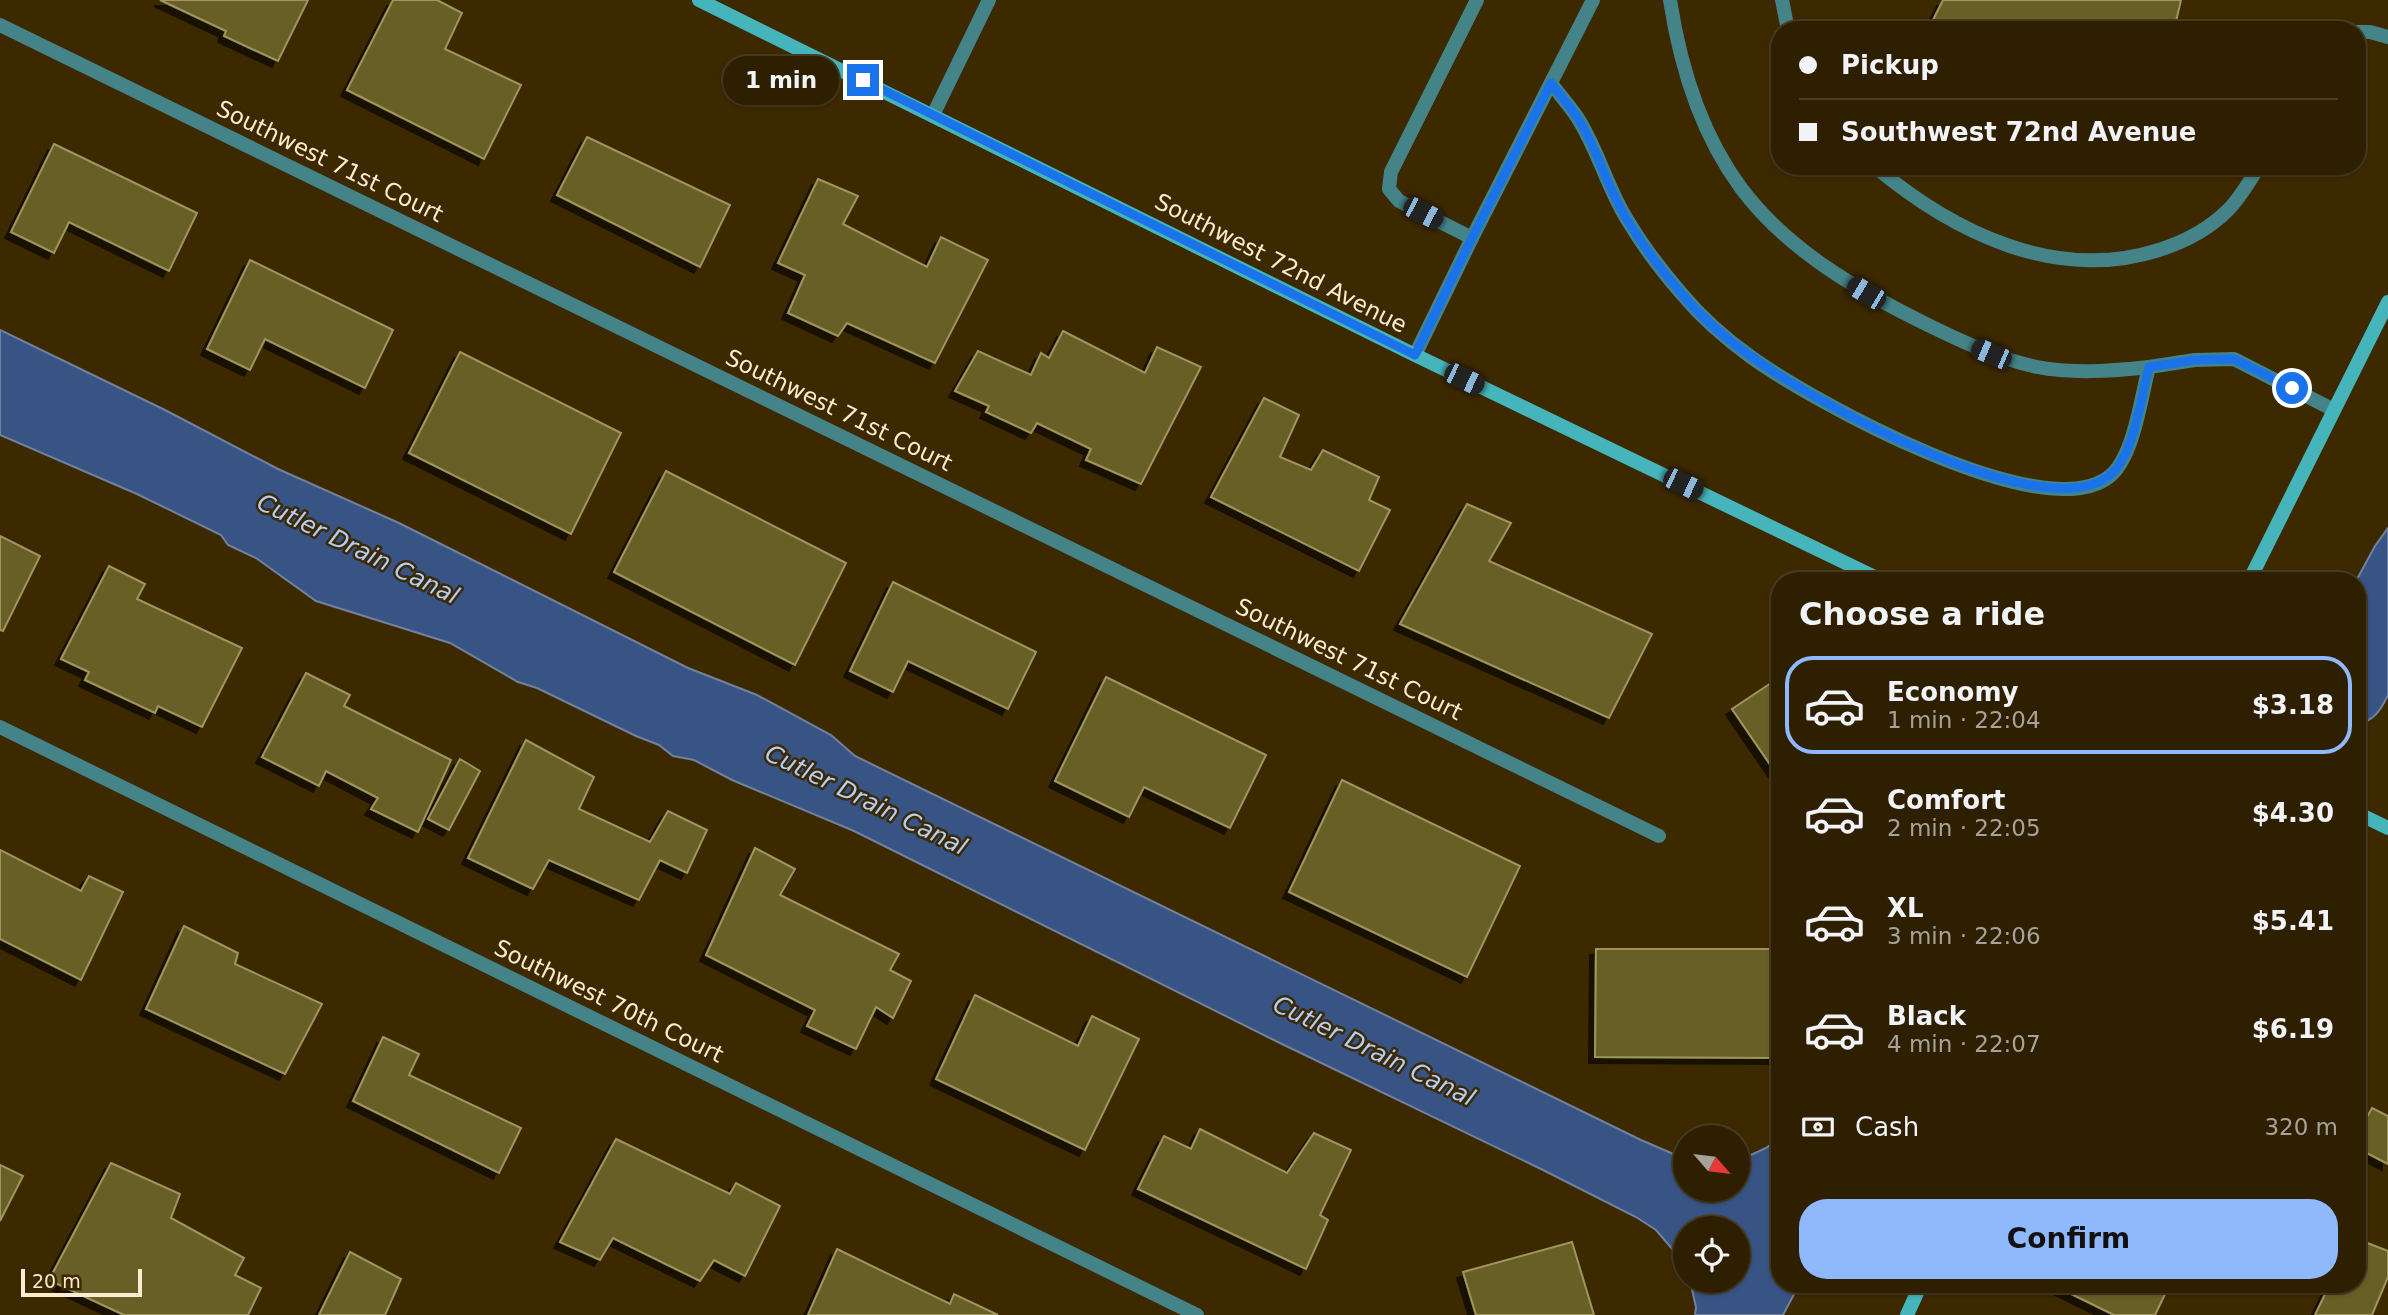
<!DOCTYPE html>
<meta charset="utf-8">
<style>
:root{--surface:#2e1f00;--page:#3a2c0f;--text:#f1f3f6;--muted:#a7a299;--line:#493d22;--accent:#8fb8fd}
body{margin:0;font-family:"DejaVu Sans",sans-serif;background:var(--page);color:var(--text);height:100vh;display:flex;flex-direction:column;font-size:26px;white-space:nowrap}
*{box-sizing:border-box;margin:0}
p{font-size:23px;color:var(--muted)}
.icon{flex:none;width:38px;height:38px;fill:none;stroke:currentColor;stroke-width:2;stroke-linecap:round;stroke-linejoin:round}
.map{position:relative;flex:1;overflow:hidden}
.panel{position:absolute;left:1771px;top:572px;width:595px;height:721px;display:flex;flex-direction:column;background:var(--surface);border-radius:28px;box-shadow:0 2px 5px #0004,0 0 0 2px var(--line)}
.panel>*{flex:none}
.banner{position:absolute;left:1771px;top:21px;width:595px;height:154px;border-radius:28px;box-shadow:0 2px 5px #0004,0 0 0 2px var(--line);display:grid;align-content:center;height:154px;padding:0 28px;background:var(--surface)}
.needle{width:46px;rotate:118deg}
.tools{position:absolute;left:1673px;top:1125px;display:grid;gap:14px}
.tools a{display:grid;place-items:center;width:77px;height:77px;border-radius:50%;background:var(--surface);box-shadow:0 2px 5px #0004,0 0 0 2px var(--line);font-size:35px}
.scale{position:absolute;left:21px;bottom:18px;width:121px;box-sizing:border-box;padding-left:7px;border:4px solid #fbebd1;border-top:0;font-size:19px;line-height:24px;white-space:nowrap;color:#fbebd1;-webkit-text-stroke:5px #3d2900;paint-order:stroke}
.end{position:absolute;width:32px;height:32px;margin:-16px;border:9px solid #1a73e8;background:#fff;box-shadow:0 0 0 4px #fff}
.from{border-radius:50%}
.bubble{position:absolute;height:49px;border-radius:24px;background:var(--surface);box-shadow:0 2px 5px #0004,0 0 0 2px var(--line);font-size:23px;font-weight:700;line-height:49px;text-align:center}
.car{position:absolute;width:21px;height:42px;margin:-21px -10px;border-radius:9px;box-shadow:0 0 5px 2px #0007;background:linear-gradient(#222 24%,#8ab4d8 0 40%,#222 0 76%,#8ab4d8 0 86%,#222 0)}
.banner b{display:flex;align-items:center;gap:24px;height:66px;font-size:26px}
.banner b+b{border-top:2px solid var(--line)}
.banner i{width:18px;height:18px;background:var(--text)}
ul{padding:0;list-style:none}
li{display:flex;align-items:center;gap:21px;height:98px;margin:0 14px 10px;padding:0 14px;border:4px solid transparent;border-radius:28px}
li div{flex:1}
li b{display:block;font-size:26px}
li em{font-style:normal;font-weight:700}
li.selected{border-color:var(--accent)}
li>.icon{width:63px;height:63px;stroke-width:1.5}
h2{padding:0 28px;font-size:32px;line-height:84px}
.pay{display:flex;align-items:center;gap:18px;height:77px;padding:0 28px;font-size:26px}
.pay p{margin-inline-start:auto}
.action{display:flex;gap:14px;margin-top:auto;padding:14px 28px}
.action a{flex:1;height:80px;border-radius:28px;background:var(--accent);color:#111;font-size:28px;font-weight:700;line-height:80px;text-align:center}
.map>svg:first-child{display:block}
</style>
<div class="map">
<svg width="2388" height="1315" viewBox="0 0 2388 1315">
<defs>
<filter id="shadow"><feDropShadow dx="-6" dy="6" stdDeviation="0" flood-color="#0009"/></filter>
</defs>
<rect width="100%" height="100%" fill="#3d2900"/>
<g fill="#375485" stroke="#72819c" stroke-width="2">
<path d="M0,330l165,80 113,59 121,54 289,145 69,27 74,40 24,21 786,384 44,19v31h53v-29l28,-13 14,-10v146l19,1 -16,30h-88l1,-8 -6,-26h48v-53h-53v36l-29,-34 -20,-13 -95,-48 -259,-125 -428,-213 -122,-51 -38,-20 -21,-4 -14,-11 -23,-9 -99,-48 -19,-6 -68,-39 -134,-42 -60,-43 -28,-13 -7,-10 -84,-41 -137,-59z"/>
<path d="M2388,528v167c-6,13 -14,27 -31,29l-1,-143 19,-35z"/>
</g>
<g fill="#675e25" stroke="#9f965d" stroke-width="2" filter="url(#shadow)">
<path d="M160,0h148l-30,61 -54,-25 2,-5z"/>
<path d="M393,0h44l25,13 -17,36 76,36 -37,74 -137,-69z"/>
<path d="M1943,0h238l-7,30h-246z"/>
<path d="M587,137l143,68 -30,62 -143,-72z"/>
<path d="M54,144l143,69 -28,58 -100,-49 -15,31 -43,-21z"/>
<path d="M818,179l40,17 -15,28 84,43 14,-30 47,23 -53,103 -88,-40 -9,13 -50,-23 17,-38 -27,-12z"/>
<path d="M250,260l143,70 -28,58 -100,-49 -15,31 -43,-21z"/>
<path d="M1063,331l82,42 12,-26 44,20 -60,117 -55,-24 5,-11 -54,-26 -6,10 -45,-21 3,-6 -34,-15 23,-40 53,24 10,-22 8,5z"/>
<path d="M460,352l161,81 -50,101 -162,-81z"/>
<path d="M1264,398l35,17 -19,42 31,13 12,-20 56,27 -10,23 21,10 -31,61 -148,-74z"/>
<path d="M666,471l180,92 -51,102 -181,-93z"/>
<path d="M1467,504l44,19 -22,38 163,73 -43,84 -209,-94z"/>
<path d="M0,536l40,20 -37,75 -3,-1z"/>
<path d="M109,566l36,18 -8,15 105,49 -40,79 -44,-21 -3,7 -70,-33 4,-8 -28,-13z"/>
<path d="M893,582l143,70 -28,57 -100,-48 -15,31 -43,-21z"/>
<path d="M306,673l44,22 -6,11 107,54 -33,72 -47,-23 7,-11 -52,-27 -7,15 -57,-29z"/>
<path d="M1106,677l160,78 -36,73 -86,-41 -15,30 -74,-36z"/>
<path d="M1780,677v102l-48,-70z"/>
<path d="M526,740l68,37 -15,32 71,33 18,-31 39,19 -20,43 -27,-13 -21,40 -90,-40 -16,29 -65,-31z"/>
<path d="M460,759l20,12 -31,59 -21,-11z"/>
<path d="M1342,780l178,86 -53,111 -178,-85z"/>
<path d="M755,848l40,21 -15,26 119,59 -9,16 21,11 -18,37 -17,-11 -20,42 -49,-23 8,-16 -109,-55z"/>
<path d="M0,850l81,41 8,-15 34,16 -42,88 -81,-41z"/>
<path d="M184,926l54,27 -3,11 87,40 -37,70 -139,-65z"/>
<path d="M1596,949h184v109l-185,-1z"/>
<path d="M975,995l103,51 14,-30 47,23 -54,111 -149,-71z"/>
<path d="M383,1037l36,17 -10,21 112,53 -22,45 -146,-72z"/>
<path d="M2372,1108l16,8v48l-31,-16v-13z"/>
<path d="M1200,1129l87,44 27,-40 37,17 -31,65 8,5 -22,49 -168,-80 26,-53 27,13z"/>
<path d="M616,1139l114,55 6,-11 44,23 -35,70 -31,-16 -14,21 -87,-43 -13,22 -40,-18z"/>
<path d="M111,1163l69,31 -9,24 73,40 -9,17 26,13 -13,27h-124l-75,-35z"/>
<path d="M0,1165l23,11 -23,45z"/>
<path d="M2357,1239l31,12v26l-16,38h-57l15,-31h27z"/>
<path d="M1572,1242l22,73h-118l-13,-43z"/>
<path d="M837,1249l113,55 4,-10 44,21h-190z"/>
<path d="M350,1252l51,27 -16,36h-66z"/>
<path d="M2051,1284h119l-15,31h-41z"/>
</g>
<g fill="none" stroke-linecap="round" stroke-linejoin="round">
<g stroke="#448488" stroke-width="14">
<path d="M1670,0c10,65 31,134 71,188 47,63 118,103 187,137 35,17 71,34 109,42 37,7 74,4 112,0"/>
<path d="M1782,0l6,30"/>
<path d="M2357,32h13l18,5"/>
<path d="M1551,83c8,11 18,22 26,34 21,32 30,71 51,104 15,25 34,50 53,72 20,24 45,46 70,64 60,43 293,173 359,119 24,-20 31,-79 39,-109l46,-7 39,-1 100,51"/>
<path d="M933,115l56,-115"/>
<path d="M1874,166c79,66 181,117 285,84 25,-8 50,-21 69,-40 12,-12 22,-29 31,-44"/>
<path d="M1472,238l-73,-37 -10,-12 2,-17 86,-172"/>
<path d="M1415,355l57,-117 121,-238"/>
</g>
<g stroke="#448488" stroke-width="14">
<path d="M0,25l1659,811"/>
<path d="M0,727l1197,588"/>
</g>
<g stroke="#45b5bb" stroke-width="14">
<path d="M699,0l716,355 468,226"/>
<path d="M2249,581l139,-279"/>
<path d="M2357,813l31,15"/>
<path d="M1907,1315l14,-31"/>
</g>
</g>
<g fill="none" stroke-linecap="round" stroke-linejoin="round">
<path stroke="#1a73e8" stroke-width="9" d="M863,80l552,275 57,-117 79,-155c8,11 18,22 26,34 21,32 30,71 51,104 15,25 34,50 53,72 20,24 45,46 71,64 59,43 292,173 358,118 24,-19 31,-78 39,-108l46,-7 39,-1 58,29"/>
</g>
<g text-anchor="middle" stroke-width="5" stroke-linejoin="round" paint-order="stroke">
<g font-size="23" fill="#fbebd1" stroke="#3d2900">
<text transform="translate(330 161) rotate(26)" y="8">Southwest 71st Court</text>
<text transform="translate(1281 263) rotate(27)" y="8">Southwest 72nd Avenue</text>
<text transform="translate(839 410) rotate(26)" y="8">Southwest 71st Court</text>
<text transform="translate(1349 659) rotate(26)" y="8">Southwest 71st Court</text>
<text transform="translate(609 1001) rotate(26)" y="8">Southwest 70th Court</text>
</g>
<g font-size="24" font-style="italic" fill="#b2cefb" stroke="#3d2900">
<text transform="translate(358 549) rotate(26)" y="8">Cutler Drain Canal</text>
<text transform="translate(866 800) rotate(26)" y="8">Cutler Drain Canal</text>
<text transform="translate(1374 1051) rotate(26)" y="8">Cutler Drain Canal</text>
</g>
</g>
</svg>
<div class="tools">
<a><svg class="needle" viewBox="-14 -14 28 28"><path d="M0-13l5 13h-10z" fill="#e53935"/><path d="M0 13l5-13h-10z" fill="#a7a299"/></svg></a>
<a><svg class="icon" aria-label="locate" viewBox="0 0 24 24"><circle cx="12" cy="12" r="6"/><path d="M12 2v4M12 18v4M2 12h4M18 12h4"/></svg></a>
</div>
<div class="scale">20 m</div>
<i class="end from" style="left:2292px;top:388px"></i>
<i class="end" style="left:863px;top:80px"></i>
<div class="bubble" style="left:723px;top:56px;width:116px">1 min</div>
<i class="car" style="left:1423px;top:213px;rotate:117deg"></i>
<i class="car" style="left:1866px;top:293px;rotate:301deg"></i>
<i class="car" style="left:1991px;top:354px;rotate:293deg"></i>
<i class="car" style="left:1464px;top:379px;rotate:116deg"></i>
<i class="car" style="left:1683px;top:484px;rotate:116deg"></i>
<div class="banner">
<b><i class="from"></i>Pickup</b>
<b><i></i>Southwest 72nd Avenue</b>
</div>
<section class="panel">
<h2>Choose a ride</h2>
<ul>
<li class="selected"><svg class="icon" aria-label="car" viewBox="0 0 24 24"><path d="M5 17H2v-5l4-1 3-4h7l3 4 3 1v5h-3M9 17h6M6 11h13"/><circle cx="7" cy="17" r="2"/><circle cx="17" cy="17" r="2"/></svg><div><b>Economy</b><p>1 min · 22:04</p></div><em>$3.18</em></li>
<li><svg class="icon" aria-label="car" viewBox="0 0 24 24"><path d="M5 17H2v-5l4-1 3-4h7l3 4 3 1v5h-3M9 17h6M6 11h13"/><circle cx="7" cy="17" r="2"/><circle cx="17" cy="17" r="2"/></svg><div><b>Comfort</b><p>2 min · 22:05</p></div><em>$4.30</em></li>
<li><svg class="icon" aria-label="car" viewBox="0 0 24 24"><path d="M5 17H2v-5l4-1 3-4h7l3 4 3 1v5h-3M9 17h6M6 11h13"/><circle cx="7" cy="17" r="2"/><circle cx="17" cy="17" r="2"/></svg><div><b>XL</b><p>3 min · 22:06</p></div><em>$5.41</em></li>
<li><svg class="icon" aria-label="car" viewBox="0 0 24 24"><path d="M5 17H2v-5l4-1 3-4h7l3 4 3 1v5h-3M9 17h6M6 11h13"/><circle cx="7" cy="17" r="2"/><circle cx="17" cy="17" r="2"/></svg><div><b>Black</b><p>4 min · 22:07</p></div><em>$6.19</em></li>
</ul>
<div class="pay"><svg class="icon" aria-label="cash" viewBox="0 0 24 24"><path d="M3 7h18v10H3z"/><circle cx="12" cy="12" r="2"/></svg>Cash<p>320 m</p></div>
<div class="action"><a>Confirm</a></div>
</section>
</div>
